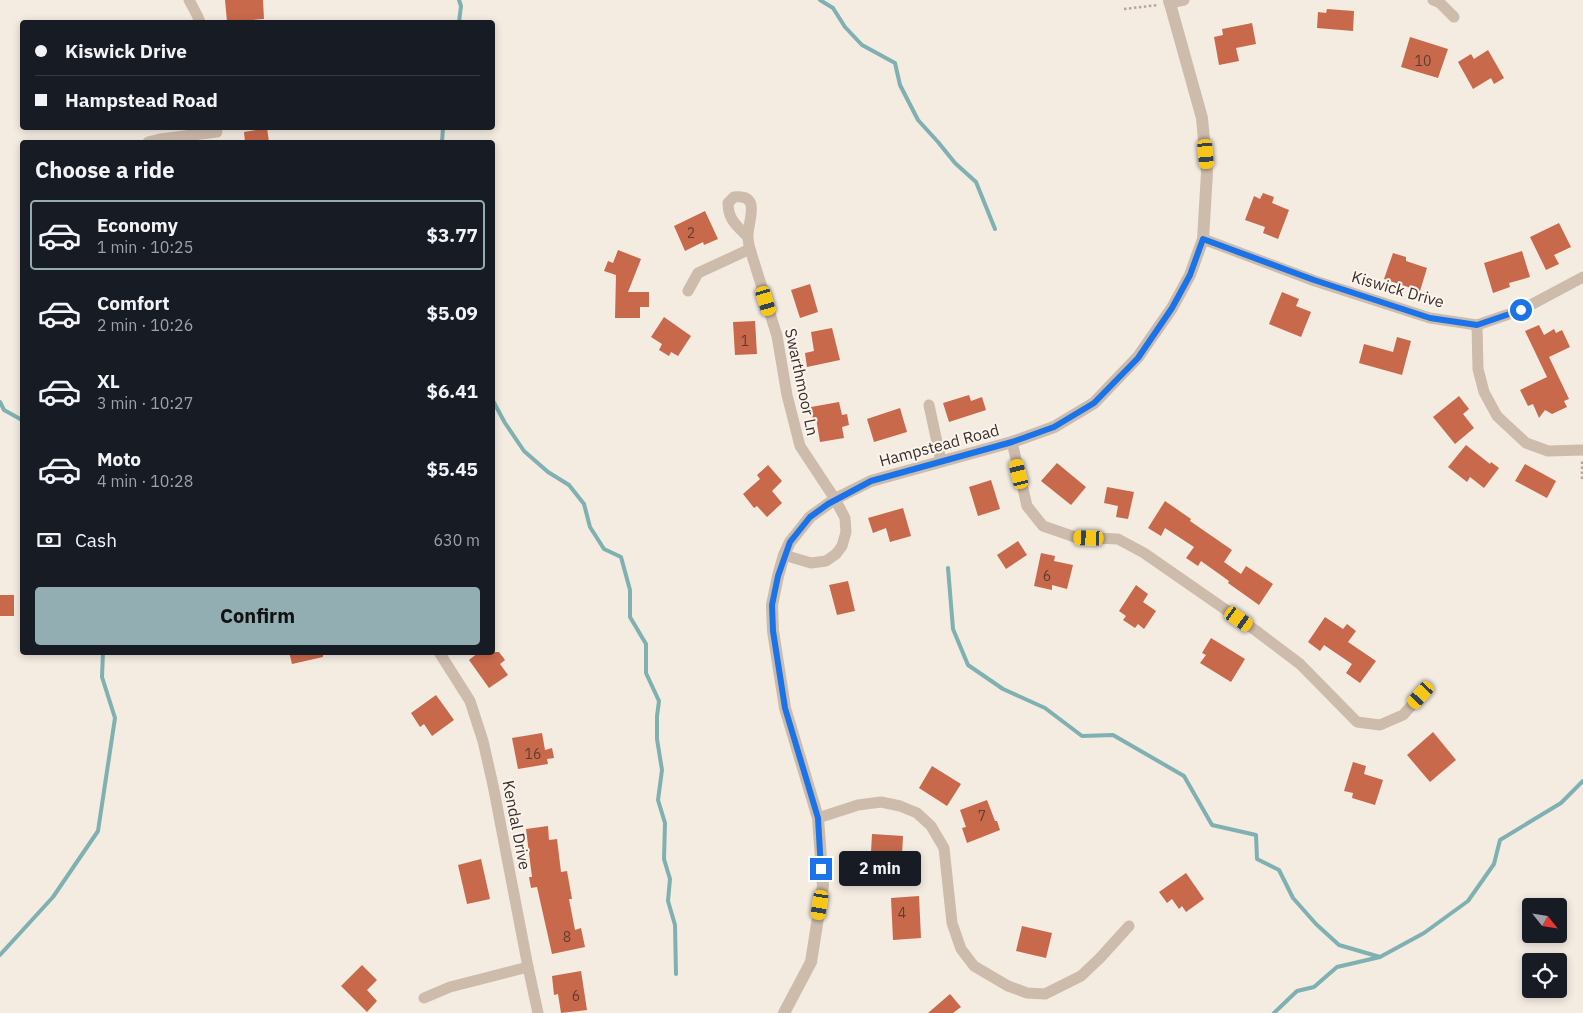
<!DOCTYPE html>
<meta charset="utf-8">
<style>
:root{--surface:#171b24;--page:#242831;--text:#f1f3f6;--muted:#9ea1a6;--line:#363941;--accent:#92aeb2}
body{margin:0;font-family:"IBM Plex Sans",sans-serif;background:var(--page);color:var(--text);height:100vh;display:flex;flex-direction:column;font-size:19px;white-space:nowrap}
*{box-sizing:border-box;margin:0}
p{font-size:16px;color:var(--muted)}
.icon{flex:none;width:28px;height:28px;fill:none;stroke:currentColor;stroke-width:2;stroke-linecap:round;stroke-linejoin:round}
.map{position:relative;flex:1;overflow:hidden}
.details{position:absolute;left:20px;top:140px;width:475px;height:515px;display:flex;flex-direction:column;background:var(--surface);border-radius:5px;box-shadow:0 2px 8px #0003}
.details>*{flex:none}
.top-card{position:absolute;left:20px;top:20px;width:475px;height:110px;border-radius:5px;box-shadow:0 2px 8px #0003;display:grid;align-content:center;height:110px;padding:0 15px;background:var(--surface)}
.needle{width:32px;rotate:120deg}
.tools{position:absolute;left:1522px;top:898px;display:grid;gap:10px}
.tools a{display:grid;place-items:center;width:45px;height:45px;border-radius:5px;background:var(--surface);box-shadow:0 2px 8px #0003;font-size:25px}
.end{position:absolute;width:22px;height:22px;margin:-11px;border:6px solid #1a73e8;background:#fff;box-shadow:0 0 0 2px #fff}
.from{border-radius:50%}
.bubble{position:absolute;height:35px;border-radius:5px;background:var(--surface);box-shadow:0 2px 8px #0003;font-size:16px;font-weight:800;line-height:35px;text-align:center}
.car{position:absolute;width:15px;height:30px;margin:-15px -8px;border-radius:6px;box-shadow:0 0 4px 1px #0007;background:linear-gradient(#f5c518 24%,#345 0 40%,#f5c518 0 76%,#345 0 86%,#f5c518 0)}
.top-card b{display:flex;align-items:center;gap:18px;height:48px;font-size:19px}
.top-card b+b{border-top:1px solid var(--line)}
.top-card i{width:12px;height:12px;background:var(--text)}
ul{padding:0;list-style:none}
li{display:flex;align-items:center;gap:15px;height:70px;margin:0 10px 8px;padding:0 5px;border:2px solid transparent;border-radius:5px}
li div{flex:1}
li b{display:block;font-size:19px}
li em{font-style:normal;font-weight:800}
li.on{border-color:var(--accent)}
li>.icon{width:45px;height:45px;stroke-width:1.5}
h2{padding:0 15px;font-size:22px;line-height:60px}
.pay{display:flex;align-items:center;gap:12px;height:55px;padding:0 15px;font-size:19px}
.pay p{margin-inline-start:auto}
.action{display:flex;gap:10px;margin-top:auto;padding:10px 15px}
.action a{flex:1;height:58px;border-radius:5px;background:var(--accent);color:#111;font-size:20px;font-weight:800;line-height:58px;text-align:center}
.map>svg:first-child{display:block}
</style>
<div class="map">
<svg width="1583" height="1013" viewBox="0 0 1583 1013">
<rect width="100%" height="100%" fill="#f4ebe1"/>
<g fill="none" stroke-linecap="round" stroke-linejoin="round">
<g stroke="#7fb0b2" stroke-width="4">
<path d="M820,0l13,8 12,19 17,18 33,18 5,22 18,35 20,22 17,21 21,19 19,47"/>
<path d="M459,22l2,-16 -2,-6"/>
<path d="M442,142l1,-14"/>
<path d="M492,399l13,24 19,28 24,21 21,13 15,19 6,23 14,22 17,8 9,33v27l16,27v29l13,28 -2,15v23l5,31 -4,30 7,23 -1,36 6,20 -2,22 7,24 1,49"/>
<path d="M0,402l4,8 18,10"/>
<path d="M948,568l5,61 15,36 35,24 42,19 37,28 31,-1 71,41 28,49 44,10 1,24 22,11 14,28 23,26 23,21 41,12"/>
<path d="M0,955l53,-58 45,-66 17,-113 -13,-41 1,-25"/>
<path d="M1274,1013l23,-22 17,-4 23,-20 43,-10 44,-24 44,-32 26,-37 6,-24 61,-37 22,-22"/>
</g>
</g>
<g fill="#c8694b">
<path d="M225,0h38l1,19 -37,3z"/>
<path d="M1327,9l27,2 -1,20 -36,-3 1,-16 8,1z"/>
<path d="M1252,23l4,21 -20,4 3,13 -20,4 -5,-28 9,-2 -1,-6z"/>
<path d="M1410,37l38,12 -10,29 -37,-11z"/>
<path d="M1488,50l16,28 -10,6 -3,-6 -18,11 -15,-27 13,-8 3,5z"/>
<path d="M267,128l2,14h-24l-1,-10z"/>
<path d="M1263,193l11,4 -2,6 17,7 -11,29 -15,-6 2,-6 -20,-7 9,-24 6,3z"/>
<path d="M705,211l13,28 -14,6 -1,-3 -18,9 -11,-25z"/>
<path d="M1559,223l12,24 -17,8 5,9 -13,6 -16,-33z"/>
<path d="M618,250l23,9 -13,33h21v15h-9v11h-25l1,-43 -12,-4 4,-10 5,2z"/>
<path d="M1522,251l8,26 -21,6 1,4 -17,6 -9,-30z"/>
<path d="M1393,253l13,4v4l21,7 -7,23 -36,-12z"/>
<path d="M810,284l8,28 -18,6 -9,-28z"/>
<path d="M1282,292l17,7 -3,7 15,6 -10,25 -32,-13z"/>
<path d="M664,317l27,19 -13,20 -7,-4 -2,4 -10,-6 3,-6 -11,-7z"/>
<path d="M755,321l2,33 -22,1 -2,-33z"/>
<path d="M1539,325l5,10 10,-6 2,4 6,-3 8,17 -21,10 20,42 -5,2 3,6 -15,7 -7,-4 -6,8 -6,-14 -5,2 -8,-16 27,-13 -22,-46z"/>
<path d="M832,328l8,32 -33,7 -2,-14 9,-2 -3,-19z"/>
<path d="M1397,337l14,4 -9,34 -43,-12 5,-19 29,8z"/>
<path d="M969,395l2,6 11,-4 4,13 -37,12 -6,-19z"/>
<path d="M1459,396l10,13 -6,5 11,14 -19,16 -22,-27z"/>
<path d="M839,402l3,13 5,-1 2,11 -7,2 2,11 -24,4 -4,-24 -3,1 -2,-12z"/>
<path d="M900,408l7,24 -33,10 -7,-23z"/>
<path d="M1466,445l24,19 1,-2 8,6 -15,20 -14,-11 -3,5 -19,-15z"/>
<path d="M1057,463l29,24 -15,18 -30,-24z"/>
<path d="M1525,464l31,17 -9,17 -32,-17z"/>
<path d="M768,465l14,16 -10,10 10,12 -15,14 -10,-11 -3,2 -11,-14 17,-15 -3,-4z"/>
<path d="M991,480l9,29 -22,7 -9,-29z"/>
<path d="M1107,487l27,5 -6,27 -12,-2 2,-11 -14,-3z"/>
<path d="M1165,501l26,18 -1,2 42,29 -8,12 17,12 5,-8 27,18 -14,21 -31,-22 1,-2 -28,-20 -3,5 -12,-8 8,-11 -29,-19 -4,8 -13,-8z"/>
<path d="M903,508l8,28 -21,6 -4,-14 -13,5 -5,-15z"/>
<path d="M1018,541l9,14 -21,14 -9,-14z"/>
<path d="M1041,553l14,3 -1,5 19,4 -6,24 -15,-4v5l-18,-4z"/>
<path d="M848,581l7,30 -18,4 -8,-30z"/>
<path d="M1136,585l12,9 -5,8 13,9 -12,18 -6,-5 -3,4 -12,-8 3,-4 -7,-5z"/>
<rect x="0" y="595" width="14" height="21"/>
<path d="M1325,617l18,12 4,-5 9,7 -8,11 28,19 -16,22 -14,-10 6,-9 -28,-19 -4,6 -12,-9z"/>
<path d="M1211,638l34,21 -14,23 -31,-19 6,-8 -4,-2z"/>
<path d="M289,652h34v5l-31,7z"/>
<path d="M479,652h20l6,8 -5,4 8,11 -19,13 -20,-28z"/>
<path d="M436,695l18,25 -22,16 -8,-12 -4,3 -9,-14z"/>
<path d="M1433,732l23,28 -26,22 -23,-27z"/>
<path d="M542,733l3,17 7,-2 2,10 -7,1 1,5 -30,5 -6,-31z"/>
<path d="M1353,762l13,4 -2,8 19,6 -8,25 -23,-7 1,-5 -9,-2z"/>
<path d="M932,766l29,18 -14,22 -28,-18z"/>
<path d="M987,800l8,21h2l3,9 -33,13 -5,-15 4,-1 -6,-17z"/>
<path d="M548,826l1,14 8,-1 4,33 6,-1 5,28h-3l6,31 6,-2 4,19 -33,7 -15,-67 -6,1 -2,-11h3l-6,-48z"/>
<path d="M872,834l31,2 -2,39 -26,-1 1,-22h-5z"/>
<path d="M481,859l9,40 -23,5 -9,-39z"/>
<path d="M1186,873l18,26 -18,13 -4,-6 -3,3 -7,-10 -5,4 -8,-11z"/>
<path d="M919,896l2,42 -28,2 -2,-42z"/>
<path d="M1022,926l30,7 -6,25 -30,-7z"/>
<path d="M362,965l15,15 -10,10 10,11 -10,11 -26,-26z"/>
<path d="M581,971l6,39 -26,3 -3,-19 -4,1 -2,-19z"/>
<path d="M950,994l11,13 -8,6h-25z"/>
</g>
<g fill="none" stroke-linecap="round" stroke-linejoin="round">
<g stroke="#b9a596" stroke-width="2.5" stroke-dasharray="2.5 2.5" stroke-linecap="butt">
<path d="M1124,9l34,-4"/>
<path d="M1582,479v-19"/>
</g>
<g stroke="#cdbbac" stroke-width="11">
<path d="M189,0l8,15 3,7"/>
<path d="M1433,0l7,3 14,14"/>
<path d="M1169,3l15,-3"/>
<path d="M148,142l12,-3 57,-7"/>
<path d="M747,236c-11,-11 -19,-17 -19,-33l6,-6c29,-3 13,25 14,40 0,4 1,8 2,12l27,87 10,59 13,51 35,53 10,19 1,14 -4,14 -6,8 -10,7 -15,2 -27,-8"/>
<path d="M1203,239l112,42 115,37 47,7 44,-15 62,-33"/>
<path d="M688,291l10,-18 52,-24"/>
<path d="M1477,325l1,44 6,23 13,24 29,27 22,8 34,-1"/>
<path d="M929,405l12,56"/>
<path d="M1012,442l15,64 16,20 32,11 43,2 26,14 111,77 45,34 57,58 23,3 23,-10 18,-20"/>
<path d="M439,652l31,49 13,40 10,44 35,182 10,46"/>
<path d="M818,818l40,-13 23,-3 19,4 17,7 14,13 13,22 8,75 9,26 13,17 34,20 19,7 18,1 36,-18 19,-18 29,-32"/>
<path d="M424,998l26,-11 78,-20"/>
</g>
<path stroke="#cdbbac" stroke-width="12" d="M784,1013l27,-51 12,-76 -5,-68 -33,-110 -12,-77 -1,-26 6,-29 6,-21 6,-13 20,-25 25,-18 36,-18 141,-39 42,-15 40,-24 44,-46 34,-49 18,-33 13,-36 4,-66 -5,-55 -33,-118"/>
</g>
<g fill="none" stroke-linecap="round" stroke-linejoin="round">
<path stroke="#1a73e8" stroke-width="6" d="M821,869l-3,-51 -33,-110 -12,-77 -1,-26 6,-29 12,-34 20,-25 18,-13 43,-23 141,-39 42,-15 40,-24 44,-45 34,-50 18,-33 13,-36 111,41 116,38 47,7 44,-15"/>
</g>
<g text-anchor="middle" stroke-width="4" stroke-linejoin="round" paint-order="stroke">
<g font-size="14" fill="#5e3e33">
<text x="1423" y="66">10</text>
<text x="691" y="238">2</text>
<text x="745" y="346">1</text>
<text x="1047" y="581">6</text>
<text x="533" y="759">16</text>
<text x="982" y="821">7</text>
<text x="902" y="918">4</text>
<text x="567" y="942">8</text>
<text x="576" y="1001">6</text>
</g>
<g font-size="16" fill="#3b302b" stroke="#fbf5ee">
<text transform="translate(1398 289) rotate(16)" y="6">Kiswick Drive</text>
<text transform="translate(802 382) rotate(78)" y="6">Swarthmoor Ln</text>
<text transform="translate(939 445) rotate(-15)" y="6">Hampstead Road</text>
<text transform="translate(517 825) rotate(79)" y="6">Kendal Drive</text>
</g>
</g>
</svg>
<div class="tools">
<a><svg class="needle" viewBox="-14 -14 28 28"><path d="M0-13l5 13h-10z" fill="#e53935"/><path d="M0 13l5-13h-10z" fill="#9ea1a6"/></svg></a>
<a><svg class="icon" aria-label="locate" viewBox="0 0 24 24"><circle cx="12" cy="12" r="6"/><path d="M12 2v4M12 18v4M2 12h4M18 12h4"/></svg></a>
</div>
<i class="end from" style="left:1521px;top:310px"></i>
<i class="end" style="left:821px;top:869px"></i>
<div class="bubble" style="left:839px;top:851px;width:82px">2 min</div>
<i class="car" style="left:1206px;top:154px;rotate:175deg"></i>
<i class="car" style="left:766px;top:301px;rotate:163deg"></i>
<i class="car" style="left:1019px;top:474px;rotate:346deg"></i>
<i class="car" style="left:1089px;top:538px;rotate:272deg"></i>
<i class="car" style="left:1239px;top:619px;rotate:125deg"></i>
<i class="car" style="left:1421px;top:695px;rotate:222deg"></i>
<i class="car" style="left:820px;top:905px;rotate:189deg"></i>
<div class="top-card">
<b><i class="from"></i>Kiswick Drive</b>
<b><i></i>Hampstead Road</b>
</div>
<section class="details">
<h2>Choose a ride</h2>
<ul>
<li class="on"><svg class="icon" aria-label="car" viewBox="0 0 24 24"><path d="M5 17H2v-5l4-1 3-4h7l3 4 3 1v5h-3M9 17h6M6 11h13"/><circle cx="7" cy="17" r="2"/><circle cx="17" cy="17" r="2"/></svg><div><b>Economy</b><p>1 min · 10:25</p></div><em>$3.77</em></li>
<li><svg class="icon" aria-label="car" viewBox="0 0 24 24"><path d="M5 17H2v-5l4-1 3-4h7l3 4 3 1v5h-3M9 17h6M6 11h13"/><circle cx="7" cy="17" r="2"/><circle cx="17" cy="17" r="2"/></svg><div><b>Comfort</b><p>2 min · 10:26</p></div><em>$5.09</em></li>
<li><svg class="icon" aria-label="car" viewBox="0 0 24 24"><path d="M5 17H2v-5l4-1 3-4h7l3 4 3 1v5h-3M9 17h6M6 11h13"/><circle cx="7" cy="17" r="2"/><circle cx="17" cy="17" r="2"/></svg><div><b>XL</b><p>3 min · 10:27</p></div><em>$6.41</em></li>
<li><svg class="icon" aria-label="car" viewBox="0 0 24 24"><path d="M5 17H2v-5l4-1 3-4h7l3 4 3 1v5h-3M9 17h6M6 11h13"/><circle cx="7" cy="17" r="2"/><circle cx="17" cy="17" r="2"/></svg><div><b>Moto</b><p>4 min · 10:28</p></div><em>$5.45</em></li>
</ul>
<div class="pay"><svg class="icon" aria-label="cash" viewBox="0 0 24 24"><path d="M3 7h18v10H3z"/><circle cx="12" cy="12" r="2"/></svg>Cash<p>630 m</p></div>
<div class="action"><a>Confirm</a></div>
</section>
</div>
